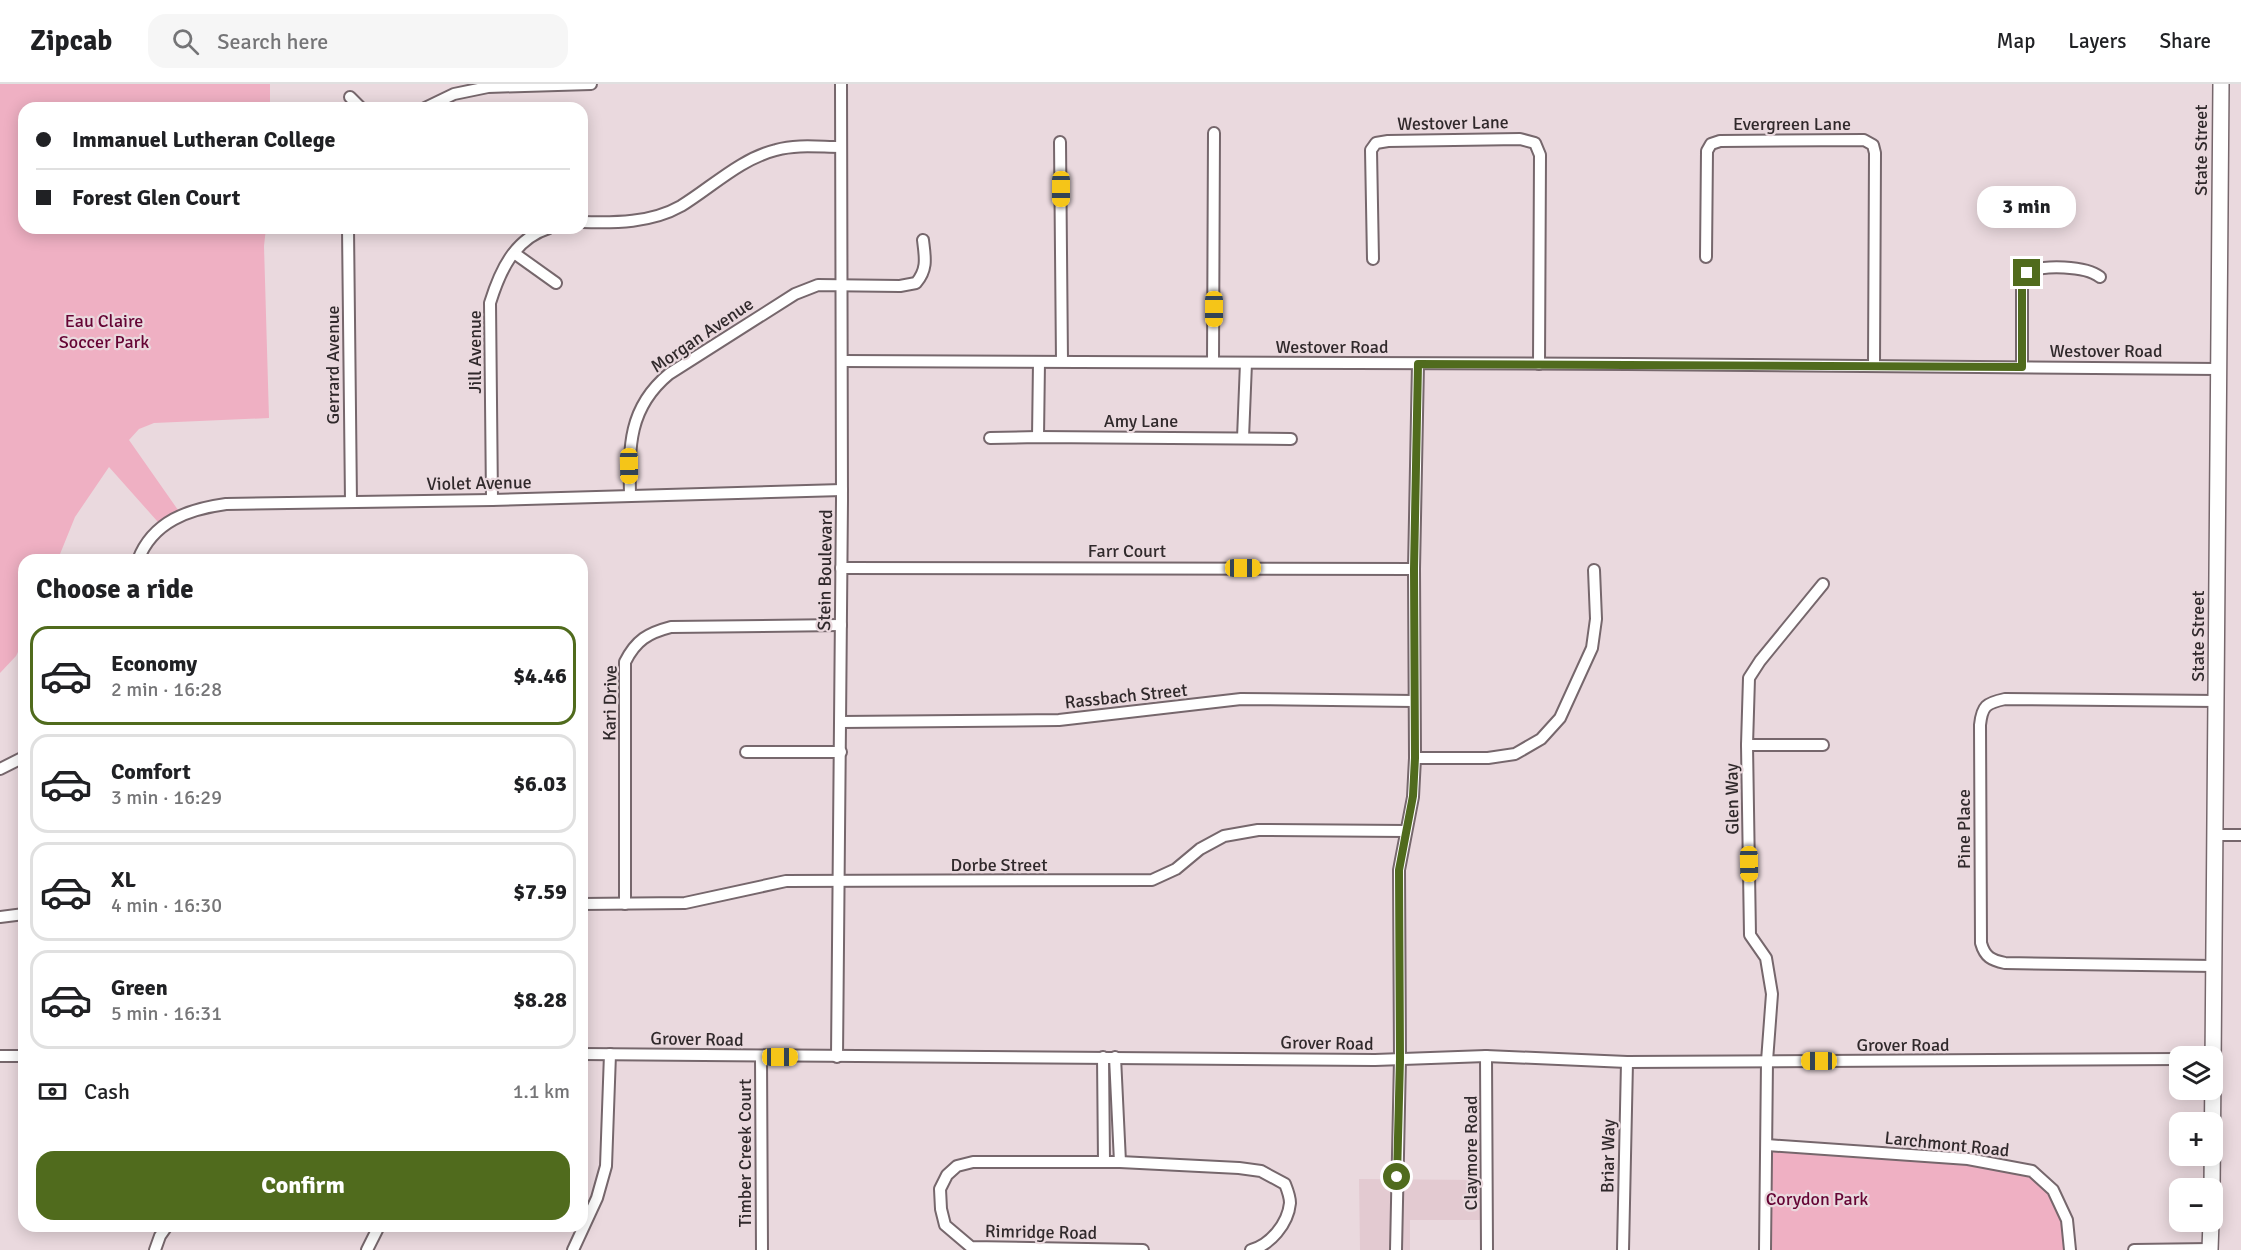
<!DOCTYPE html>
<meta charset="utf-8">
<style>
:root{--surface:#fff;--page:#f6f6f6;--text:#202124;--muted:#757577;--line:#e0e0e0;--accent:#506b1d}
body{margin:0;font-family:Signika,sans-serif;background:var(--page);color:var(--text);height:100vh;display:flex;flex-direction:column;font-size:22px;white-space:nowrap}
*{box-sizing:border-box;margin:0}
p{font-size:20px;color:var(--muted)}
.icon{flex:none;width:33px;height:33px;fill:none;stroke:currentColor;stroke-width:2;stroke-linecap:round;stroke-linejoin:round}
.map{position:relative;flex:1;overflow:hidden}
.panel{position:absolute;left:18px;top:470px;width:570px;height:678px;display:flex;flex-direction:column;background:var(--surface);border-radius:18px;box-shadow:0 3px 15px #0003}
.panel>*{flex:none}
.hud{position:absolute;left:18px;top:18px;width:570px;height:132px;border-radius:18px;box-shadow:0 3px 15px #0003;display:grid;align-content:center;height:132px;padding:0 18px;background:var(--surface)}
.buttons{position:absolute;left:2169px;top:962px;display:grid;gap:12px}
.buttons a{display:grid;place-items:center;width:54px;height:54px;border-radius:12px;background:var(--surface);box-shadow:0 3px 15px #0003;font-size:30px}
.end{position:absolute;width:27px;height:27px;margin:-14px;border:8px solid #506b1d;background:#fff;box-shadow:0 0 0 3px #fff}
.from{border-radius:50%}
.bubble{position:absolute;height:42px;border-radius:18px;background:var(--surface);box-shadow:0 3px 15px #0003;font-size:20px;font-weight:700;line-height:42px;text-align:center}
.car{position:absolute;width:18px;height:36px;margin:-18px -9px;border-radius:8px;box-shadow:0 0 4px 2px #0007;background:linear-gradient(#f5c518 24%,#345 0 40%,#f5c518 0 76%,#345 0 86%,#f5c518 0)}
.hud b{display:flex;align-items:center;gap:21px;height:57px;font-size:22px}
.hud b+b{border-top:2px solid var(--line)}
.hud i{width:15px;height:15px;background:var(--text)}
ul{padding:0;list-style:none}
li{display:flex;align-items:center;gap:18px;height:99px;margin:0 12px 9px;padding:0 6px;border:3px solid var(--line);border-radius:18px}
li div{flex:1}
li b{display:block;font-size:22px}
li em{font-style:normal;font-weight:700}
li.active{border-color:var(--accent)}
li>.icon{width:54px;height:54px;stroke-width:1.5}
h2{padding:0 18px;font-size:27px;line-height:72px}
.pay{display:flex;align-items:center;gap:15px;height:66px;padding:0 18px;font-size:22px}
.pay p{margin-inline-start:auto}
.button{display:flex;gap:12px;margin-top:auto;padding:12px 18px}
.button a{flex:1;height:69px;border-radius:18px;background:var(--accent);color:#fff;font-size:24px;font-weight:700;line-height:69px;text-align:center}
header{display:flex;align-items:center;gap:36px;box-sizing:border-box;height:84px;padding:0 30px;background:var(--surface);border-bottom:2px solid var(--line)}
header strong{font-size:28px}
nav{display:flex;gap:33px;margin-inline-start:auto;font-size:21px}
.search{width:420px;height:54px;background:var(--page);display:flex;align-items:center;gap:15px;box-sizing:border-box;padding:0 21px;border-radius:18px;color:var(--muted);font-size:22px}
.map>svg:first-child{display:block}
</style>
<header>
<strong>Zipcab</strong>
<div class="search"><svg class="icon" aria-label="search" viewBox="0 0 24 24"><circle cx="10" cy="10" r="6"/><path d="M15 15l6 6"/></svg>Search here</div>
<nav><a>Map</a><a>Layers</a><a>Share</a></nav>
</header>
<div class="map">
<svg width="2241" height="1166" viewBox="0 0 2241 1166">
<rect width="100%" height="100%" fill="#ead9de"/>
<path fill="#e3cad1" d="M1359,1095l121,1v40h-70v30h-50z"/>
<g fill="#efb0c3">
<path d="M0,0h270v24h-246v120h242l-2,18 5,172 -115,5 -15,6 -10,11 49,70 -20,12 -49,-55 -34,50 -17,42 -34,1v80l-8,16 -16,17z"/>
<path d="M1767,1061l201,14 64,12 21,19 14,30 3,30h-305z"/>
</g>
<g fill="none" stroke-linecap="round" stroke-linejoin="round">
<defs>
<g id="street">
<path d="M350,13l11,11"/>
<path d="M425,24l29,-14 34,-7 103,-3"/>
<path d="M1060,58l2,219"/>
<path d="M582,138c33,1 69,1 99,-16 31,-19 59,-47 95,-56 21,-6 43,-3 65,-3"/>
<path d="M348,144l3,274"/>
<path d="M514,169l42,30"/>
<path d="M1706,173l1,-106 4,-7 9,-3 144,-1 9,5 2,8 -1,213"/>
<path d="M1373,175l-2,-109 5,-7 12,-2 132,-2 15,4 5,12 -1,209"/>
<path d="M842,277l786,3 590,5"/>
<path d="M1213,278l1,-229"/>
<path d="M2022,283v-81l5,-13c16,-9 59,-7 73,4"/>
<path d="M1038,353l1,-75"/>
<path d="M990,354l48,-1 253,2"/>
<path d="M1243,354l3,-75"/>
<path d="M630,411c-1,-48 -2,-87 39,-121l126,-80 23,-9 82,1 16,-3c12,-14 9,-26 7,-43"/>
<path d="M492,416l-2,-197c10,-32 24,-64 59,-75"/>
<path d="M138,476c15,-39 51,-51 88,-56l266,-4 350,-10"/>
<path d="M841,484l573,1"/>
<path d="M841,638l218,-2 182,-21 173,2"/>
<path d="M1747,661h76"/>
<path d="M746,668h95"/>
<path d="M1415,674h73l27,-4 26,-15 19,-21 32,-70 4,-29 -2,-49"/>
<path d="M0,685l24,-12"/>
<path d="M2216,751h25"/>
<path d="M582,820l103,-1 101,-22 366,-1 24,-11 24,-20 24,-13 34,-6 148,1"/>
<path d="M625,820v-242c11,-22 23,-29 46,-35l170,-2"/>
<path d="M0,833l24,-3"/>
<path d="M2214,882l-209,-3c-14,-3 -20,-6 -24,-20l-1,-218c2,-19 6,-22 25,-26l212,2"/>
<path d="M582,970l793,6 111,-4 141,6 553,-3"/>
<path d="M0,972h24"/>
<path d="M1486,972l1,194"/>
<path d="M761,973l1,193"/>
<path d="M837,973l5,-557 -1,-416"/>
<path d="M1103,973l1,105"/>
<path d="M1115,973l5,105"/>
<path d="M1767,1061l201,14 64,12 21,19 14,30 3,30"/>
<path d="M155,1166l5,-14 7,-10"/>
<path d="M367,1166l12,-24"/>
<path d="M573,1166l24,-52 9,-32 4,-112"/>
<path d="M1143,1166l-172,-3 -26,-22 -4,-16 -1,-20 7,-14 10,-9 16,-4h147l119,6 22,3 24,13c2,5 5,13 5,19 -2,21 -20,42 -39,47"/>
<path d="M1396,1166l4,-191 -1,-189 14,-73 2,-39 -1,-189 4,-205"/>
<path d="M1623,1166l4,-188"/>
<path d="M1765,1166l2,-189 5,-67 -6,-36 -16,-23 -3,-190 2,-67 11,-17 63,-77"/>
<path d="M2134,1166l76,-1"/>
</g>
<g id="secondary">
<path d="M2212,1104l9,-1104"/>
<path d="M2210,1166l1,-29"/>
</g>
</defs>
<use href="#street" stroke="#76676c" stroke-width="14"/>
<use href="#secondary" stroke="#76676c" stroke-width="18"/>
<use href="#street" stroke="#fff" stroke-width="10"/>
<use href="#secondary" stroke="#fff" stroke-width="15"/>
</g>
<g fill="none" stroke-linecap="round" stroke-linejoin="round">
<path stroke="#506b1d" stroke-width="8" d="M1397,1093l3,-118 -1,-189 14,-74 2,-38 -1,-189 4,-205 604,3v-81l5,-13"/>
</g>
<g text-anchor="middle" stroke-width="4.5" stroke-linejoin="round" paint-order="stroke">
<g font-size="18" fill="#30292b" stroke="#ead9de">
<text transform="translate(1453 39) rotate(-1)" y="6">Westover Lane</text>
<text x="1792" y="46">Evergreen Lane</text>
<text transform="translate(2201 66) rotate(-90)" y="6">State Street</text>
<text transform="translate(702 251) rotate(-34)" y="6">Morgan Avenue</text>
<text x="1332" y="269">Westover Road</text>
<text x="2106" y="273">Westover Road</text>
<text transform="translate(475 268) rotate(-90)" y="6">Jill Avenue</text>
<text transform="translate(333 281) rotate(-90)" y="6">Gerrard Avenue</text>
<text x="1141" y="343">Amy Lane</text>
<text transform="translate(479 399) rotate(-1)" y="6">Violet Avenue</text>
<text x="1127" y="473">Farr Court</text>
<text transform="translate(825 486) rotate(-89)" y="6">Stein Boulevard</text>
<text transform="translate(2198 552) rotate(-90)" y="6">State Street</text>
<text transform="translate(1126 612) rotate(-6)" y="6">Rassbach Street</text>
<text transform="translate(610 619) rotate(-89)" y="6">Kari Drive</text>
<text transform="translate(1732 715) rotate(-91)" y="6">Glen Way</text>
<text transform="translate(1964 745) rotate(-90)" y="6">Pine Place</text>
<text x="999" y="787">Dorbe Street</text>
<text transform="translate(697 955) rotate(1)" y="6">Grover Road</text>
<text transform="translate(1327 959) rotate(1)" y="6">Grover Road</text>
<text x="1903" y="967">Grover Road</text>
<text transform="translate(1947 1060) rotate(6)" y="6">Larchmont Road</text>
<text transform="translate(745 1069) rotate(-90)" y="6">Timber Creek Court</text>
<text transform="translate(1471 1069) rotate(-90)" y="6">Claymore Road</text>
<text transform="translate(1608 1072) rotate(-89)" y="6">Briar Way</text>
<text transform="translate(1041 1148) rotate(1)" y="6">Rimridge Road</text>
</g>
<g font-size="18" fill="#650434" stroke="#ead9de">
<text x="104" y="243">Eau Claire<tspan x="104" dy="21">Soccer Park</tspan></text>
<text x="1817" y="1121">Corydon Park</text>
</g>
</g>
</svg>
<div class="buttons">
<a><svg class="icon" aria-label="layers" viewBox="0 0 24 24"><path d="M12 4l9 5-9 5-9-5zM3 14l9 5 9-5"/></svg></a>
<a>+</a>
<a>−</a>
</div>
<i class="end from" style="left:1397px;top:1093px"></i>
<i class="end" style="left:2027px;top:189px"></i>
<div class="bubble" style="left:1977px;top:102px;width:99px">3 min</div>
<i class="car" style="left:1061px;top:105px;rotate:180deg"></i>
<i class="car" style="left:1214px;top:225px;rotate:180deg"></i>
<i class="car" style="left:629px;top:382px;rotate:179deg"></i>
<i class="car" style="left:1243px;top:484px;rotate:90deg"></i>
<i class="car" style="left:1749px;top:780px;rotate:179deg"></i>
<i class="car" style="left:780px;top:973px;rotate:90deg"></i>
<i class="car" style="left:1819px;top:977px;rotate:270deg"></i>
<div class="hud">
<b><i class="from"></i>Immanuel Lutheran College</b>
<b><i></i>Forest Glen Court</b>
</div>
<section class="panel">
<h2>Choose a ride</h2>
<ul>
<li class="active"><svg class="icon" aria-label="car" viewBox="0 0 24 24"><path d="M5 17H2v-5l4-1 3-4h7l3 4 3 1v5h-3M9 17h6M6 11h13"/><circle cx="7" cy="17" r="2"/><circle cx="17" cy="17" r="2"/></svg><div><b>Economy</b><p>2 min · 16:28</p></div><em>$4.46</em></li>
<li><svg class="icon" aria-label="car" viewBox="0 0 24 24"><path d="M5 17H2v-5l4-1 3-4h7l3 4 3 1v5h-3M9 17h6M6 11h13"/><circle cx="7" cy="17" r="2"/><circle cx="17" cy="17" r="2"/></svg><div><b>Comfort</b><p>3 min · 16:29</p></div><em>$6.03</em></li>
<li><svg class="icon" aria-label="car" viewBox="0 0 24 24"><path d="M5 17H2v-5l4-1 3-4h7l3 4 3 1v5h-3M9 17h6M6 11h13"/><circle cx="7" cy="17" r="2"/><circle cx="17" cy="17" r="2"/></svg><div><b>XL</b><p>4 min · 16:30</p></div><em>$7.59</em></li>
<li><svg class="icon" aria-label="car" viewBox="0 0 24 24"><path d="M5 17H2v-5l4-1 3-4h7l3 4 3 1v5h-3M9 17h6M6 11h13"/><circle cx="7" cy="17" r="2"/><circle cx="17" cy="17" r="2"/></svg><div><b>Green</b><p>5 min · 16:31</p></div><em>$8.28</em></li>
</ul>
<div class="pay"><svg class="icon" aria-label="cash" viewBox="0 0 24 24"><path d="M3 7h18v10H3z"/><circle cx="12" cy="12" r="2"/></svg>Cash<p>1.1 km</p></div>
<div class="button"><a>Confirm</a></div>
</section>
</div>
